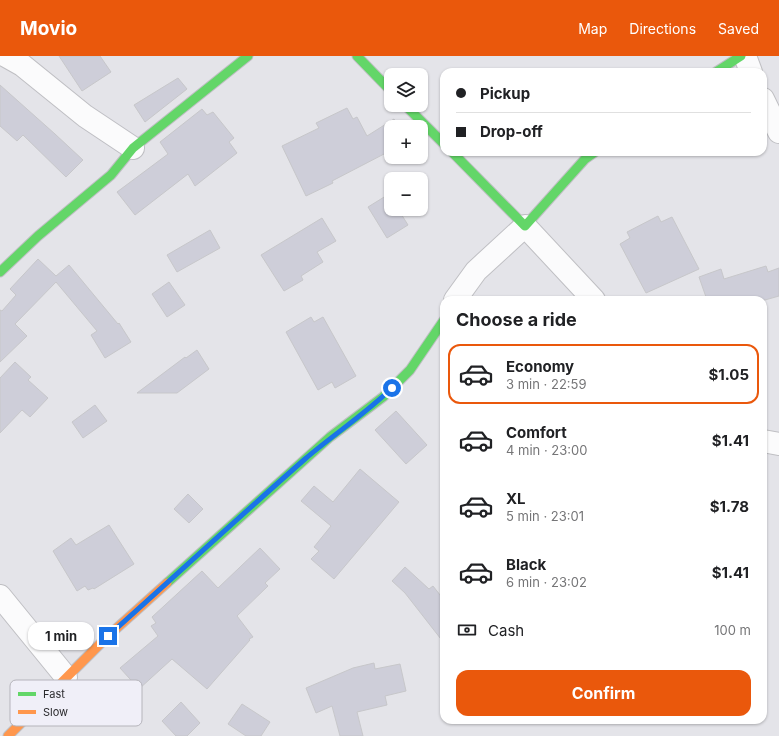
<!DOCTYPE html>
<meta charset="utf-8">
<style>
:root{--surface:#fff;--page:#f6f6f6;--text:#202124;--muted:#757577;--line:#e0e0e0;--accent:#ea580c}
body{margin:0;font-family:Inter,sans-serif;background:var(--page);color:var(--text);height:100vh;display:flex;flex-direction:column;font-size:15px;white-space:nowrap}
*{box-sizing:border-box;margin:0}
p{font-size:13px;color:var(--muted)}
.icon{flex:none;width:22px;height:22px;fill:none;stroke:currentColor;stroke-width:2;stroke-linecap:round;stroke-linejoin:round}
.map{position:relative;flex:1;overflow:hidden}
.side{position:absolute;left:440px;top:240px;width:327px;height:428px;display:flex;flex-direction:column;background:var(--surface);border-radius:12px;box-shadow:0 1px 3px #0004}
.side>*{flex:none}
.top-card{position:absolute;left:440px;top:12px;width:327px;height:88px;border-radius:12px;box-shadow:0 1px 3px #0004;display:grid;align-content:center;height:88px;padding:0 16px;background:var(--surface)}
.tools{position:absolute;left:384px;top:12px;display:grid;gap:8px}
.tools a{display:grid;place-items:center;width:44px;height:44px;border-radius:8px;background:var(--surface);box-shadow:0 1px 3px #0004;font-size:20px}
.end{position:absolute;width:18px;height:18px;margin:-9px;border:5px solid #1a73e8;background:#fff;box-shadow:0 0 0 2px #fff}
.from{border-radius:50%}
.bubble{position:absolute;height:28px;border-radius:12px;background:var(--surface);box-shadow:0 1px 3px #0004;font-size:13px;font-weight:700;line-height:28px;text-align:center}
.top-card b{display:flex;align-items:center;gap:14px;height:38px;font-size:15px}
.top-card b+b{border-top:1px solid var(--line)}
.top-card i{width:10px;height:10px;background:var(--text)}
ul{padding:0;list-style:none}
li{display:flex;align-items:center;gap:12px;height:60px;margin:0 8px 6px;padding:0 8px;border:2px solid transparent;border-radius:12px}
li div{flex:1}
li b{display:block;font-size:15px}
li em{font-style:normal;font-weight:700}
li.selected{border-color:var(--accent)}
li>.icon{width:36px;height:36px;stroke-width:1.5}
h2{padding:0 16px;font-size:18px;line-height:48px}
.pay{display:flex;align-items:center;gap:10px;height:44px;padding:0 16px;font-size:15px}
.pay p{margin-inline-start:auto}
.button{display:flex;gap:8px;margin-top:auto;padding:8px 16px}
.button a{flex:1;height:46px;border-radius:12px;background:var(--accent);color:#fff;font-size:16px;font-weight:700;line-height:46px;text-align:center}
header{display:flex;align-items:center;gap:24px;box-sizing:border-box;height:56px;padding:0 20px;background:var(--accent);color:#fff}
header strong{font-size:19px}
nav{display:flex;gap:22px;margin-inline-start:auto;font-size:14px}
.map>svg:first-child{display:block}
</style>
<header>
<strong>Movio</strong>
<nav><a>Map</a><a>Directions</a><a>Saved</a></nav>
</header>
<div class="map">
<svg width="779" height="680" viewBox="0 0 779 680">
<rect width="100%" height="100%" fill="#e4e4e9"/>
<g fill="#ceced9" stroke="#c7c7ca">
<path d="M59,0h41l11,16 -29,19z"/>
<path d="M178,22l9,11 -42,33 -11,-17z"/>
<path d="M0,29l55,49 28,26 -17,17 -43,-42 -6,6 -17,-15z"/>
<path d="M347,52l6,11 4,-2 10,19 27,-17 5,8h-8v29l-5,2 -2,-4 -52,27 1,2 -27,13 -24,-50 37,-18 -3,-5z"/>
<path d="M202,53l5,6 6,-3 21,26 -5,4 8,11 -42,33 -7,-12 -53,41 -18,-23 51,-38 -8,-12z"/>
<path d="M389,138l2,4v11h7l10,16 -21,13 -19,-31z"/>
<path d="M658,160l3,6 11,-5 27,52 -53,24 -26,-49 10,-6 -3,-6z"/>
<path d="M322,162l14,23 -19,11 6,10 -22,14 2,4 -19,11 -23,-36z"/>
<path d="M210,174l10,18 -43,24 -10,-17z"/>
<path d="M38,203l18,17 13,-11 49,59 1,-1 12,19 -26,16 -14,-23 6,-4 -41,-49 -41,42 12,12 -27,26v-52l2,1 14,-16 -6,-6z"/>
<path d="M766,210l2,6 11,-4v28l-14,4h-58l-8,-23 22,-8 3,10z"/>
<path d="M169,226l16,23 -18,12 -15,-23z"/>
<path d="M311,261l3,5 9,-5 33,59 -21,12 -3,-6 -14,8 -32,-58z"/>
<path d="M197,294l12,19 -32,24h-40l48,-36 1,1z"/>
<path d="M15,306l16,15 -3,3 20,18 -18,19 -8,-7 -22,23v-55z"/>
<path d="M95,349l12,16 -24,17 -11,-16z"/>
<path d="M396,355l31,34 -21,19 -31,-34z"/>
<path d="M360,413l39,33 -65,77 -23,-20 8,-8 -5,-4 17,-21 -30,-25 13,-15 19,16z"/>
<path d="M188,438l15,15 -14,14 -15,-14z"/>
<path d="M109,469l25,39 -40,25 -1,-1 -5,2 -3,-4 -8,5 -24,-40 18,-13 5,7z"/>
<path d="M260,492l20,21 -15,14 3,3 -31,30 16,21 -4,2 1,1 -43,49 -35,-30 -33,30 -19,-21 38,-32 -7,-10 5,-3 -4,-6 50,-46 16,17z"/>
<path d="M405,511l24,22 4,-3 11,14v43l-39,-50 -13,-12z"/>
<path d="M374,607l1,6 25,-5 6,27 -21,5 2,9 -30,7 6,24h-23l-8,-30 -16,7 -10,-25 47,-20z"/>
<path d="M181,646l19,21 -13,13h-11l-14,-15z"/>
<path d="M242,648l28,18 -9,14h-15l-18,-12z"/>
</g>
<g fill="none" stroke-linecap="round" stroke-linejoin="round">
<defs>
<g id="street">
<path d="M6,0l16,9 63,51 48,32"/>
<path d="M745,0l6,16"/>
<path d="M763,43l16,33"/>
<path d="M455,244l21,-29 49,-45 69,74"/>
<path d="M763,385l16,3"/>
<path d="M0,540l66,81"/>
</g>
<g id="fast">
<path d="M357,0l34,35"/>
<path d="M716,16l25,-16"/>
<path d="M405,49l39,39"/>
<path d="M452,96l73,74 60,-67 10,-7"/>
<path d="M0,216l38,-36 73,-61 22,-27 115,-92"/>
<path d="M167,527l163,-146 53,-40 27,-27 34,-50"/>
</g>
<path id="slow" d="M8,680l100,-100 59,-53"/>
</defs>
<use href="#street" stroke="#bfbfc3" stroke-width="24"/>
<use href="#fast" stroke="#bfbfc3" stroke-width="11"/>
<use href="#slow" stroke="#bfbfc3" stroke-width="11"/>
<use href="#street" stroke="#fbfbfc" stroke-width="22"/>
<use href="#fast" stroke="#63d668" stroke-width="9"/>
<use href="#slow" stroke="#ff974d" stroke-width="9"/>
</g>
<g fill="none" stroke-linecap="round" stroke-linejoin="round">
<path stroke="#1a73e8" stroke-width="5" d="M108,580c66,-59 131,-119 197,-177 28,-24 60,-45 87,-71"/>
</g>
<rect x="10" y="624" width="132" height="46" rx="6" fill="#f0eff8" stroke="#b5b4bb" stroke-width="1"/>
<rect x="18" y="636" width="18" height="4" fill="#63d668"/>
<rect x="18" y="654" width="18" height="4" fill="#ff974d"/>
<g font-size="11" fill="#2a2a2d">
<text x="43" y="642">Fast</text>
<text x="43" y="660">Slow</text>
</g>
</svg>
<div class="tools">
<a><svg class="icon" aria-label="layers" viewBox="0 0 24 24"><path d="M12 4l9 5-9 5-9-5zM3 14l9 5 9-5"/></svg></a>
<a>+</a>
<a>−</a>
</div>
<i class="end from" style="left:392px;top:332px"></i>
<i class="end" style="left:108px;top:580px"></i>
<div class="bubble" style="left:28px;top:566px;width:66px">1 min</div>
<div class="top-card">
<b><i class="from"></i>Pickup</b>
<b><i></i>Drop-off</b>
</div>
<section class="side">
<h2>Choose a ride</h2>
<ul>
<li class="selected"><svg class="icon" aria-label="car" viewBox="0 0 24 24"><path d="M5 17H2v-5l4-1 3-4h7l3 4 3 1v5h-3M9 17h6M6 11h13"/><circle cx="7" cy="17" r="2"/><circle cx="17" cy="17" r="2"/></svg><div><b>Economy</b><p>3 min · 22:59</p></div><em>$1.05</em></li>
<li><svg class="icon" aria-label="car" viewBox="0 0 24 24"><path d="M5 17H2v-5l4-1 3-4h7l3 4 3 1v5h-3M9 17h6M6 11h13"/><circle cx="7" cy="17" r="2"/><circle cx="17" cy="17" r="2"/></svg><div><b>Comfort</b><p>4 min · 23:00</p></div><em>$1.41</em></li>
<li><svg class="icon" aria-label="car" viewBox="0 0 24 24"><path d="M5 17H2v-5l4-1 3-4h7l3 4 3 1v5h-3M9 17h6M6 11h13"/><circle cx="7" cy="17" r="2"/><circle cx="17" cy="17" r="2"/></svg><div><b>XL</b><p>5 min · 23:01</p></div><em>$1.78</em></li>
<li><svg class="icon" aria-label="car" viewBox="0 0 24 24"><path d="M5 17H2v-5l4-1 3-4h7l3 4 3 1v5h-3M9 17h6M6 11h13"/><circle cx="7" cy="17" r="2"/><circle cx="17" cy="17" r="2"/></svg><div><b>Black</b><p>6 min · 23:02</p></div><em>$1.41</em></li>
</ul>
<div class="pay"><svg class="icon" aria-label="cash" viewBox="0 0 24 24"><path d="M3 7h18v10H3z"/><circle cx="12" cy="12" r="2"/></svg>Cash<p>100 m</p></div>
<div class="button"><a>Confirm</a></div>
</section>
</div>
